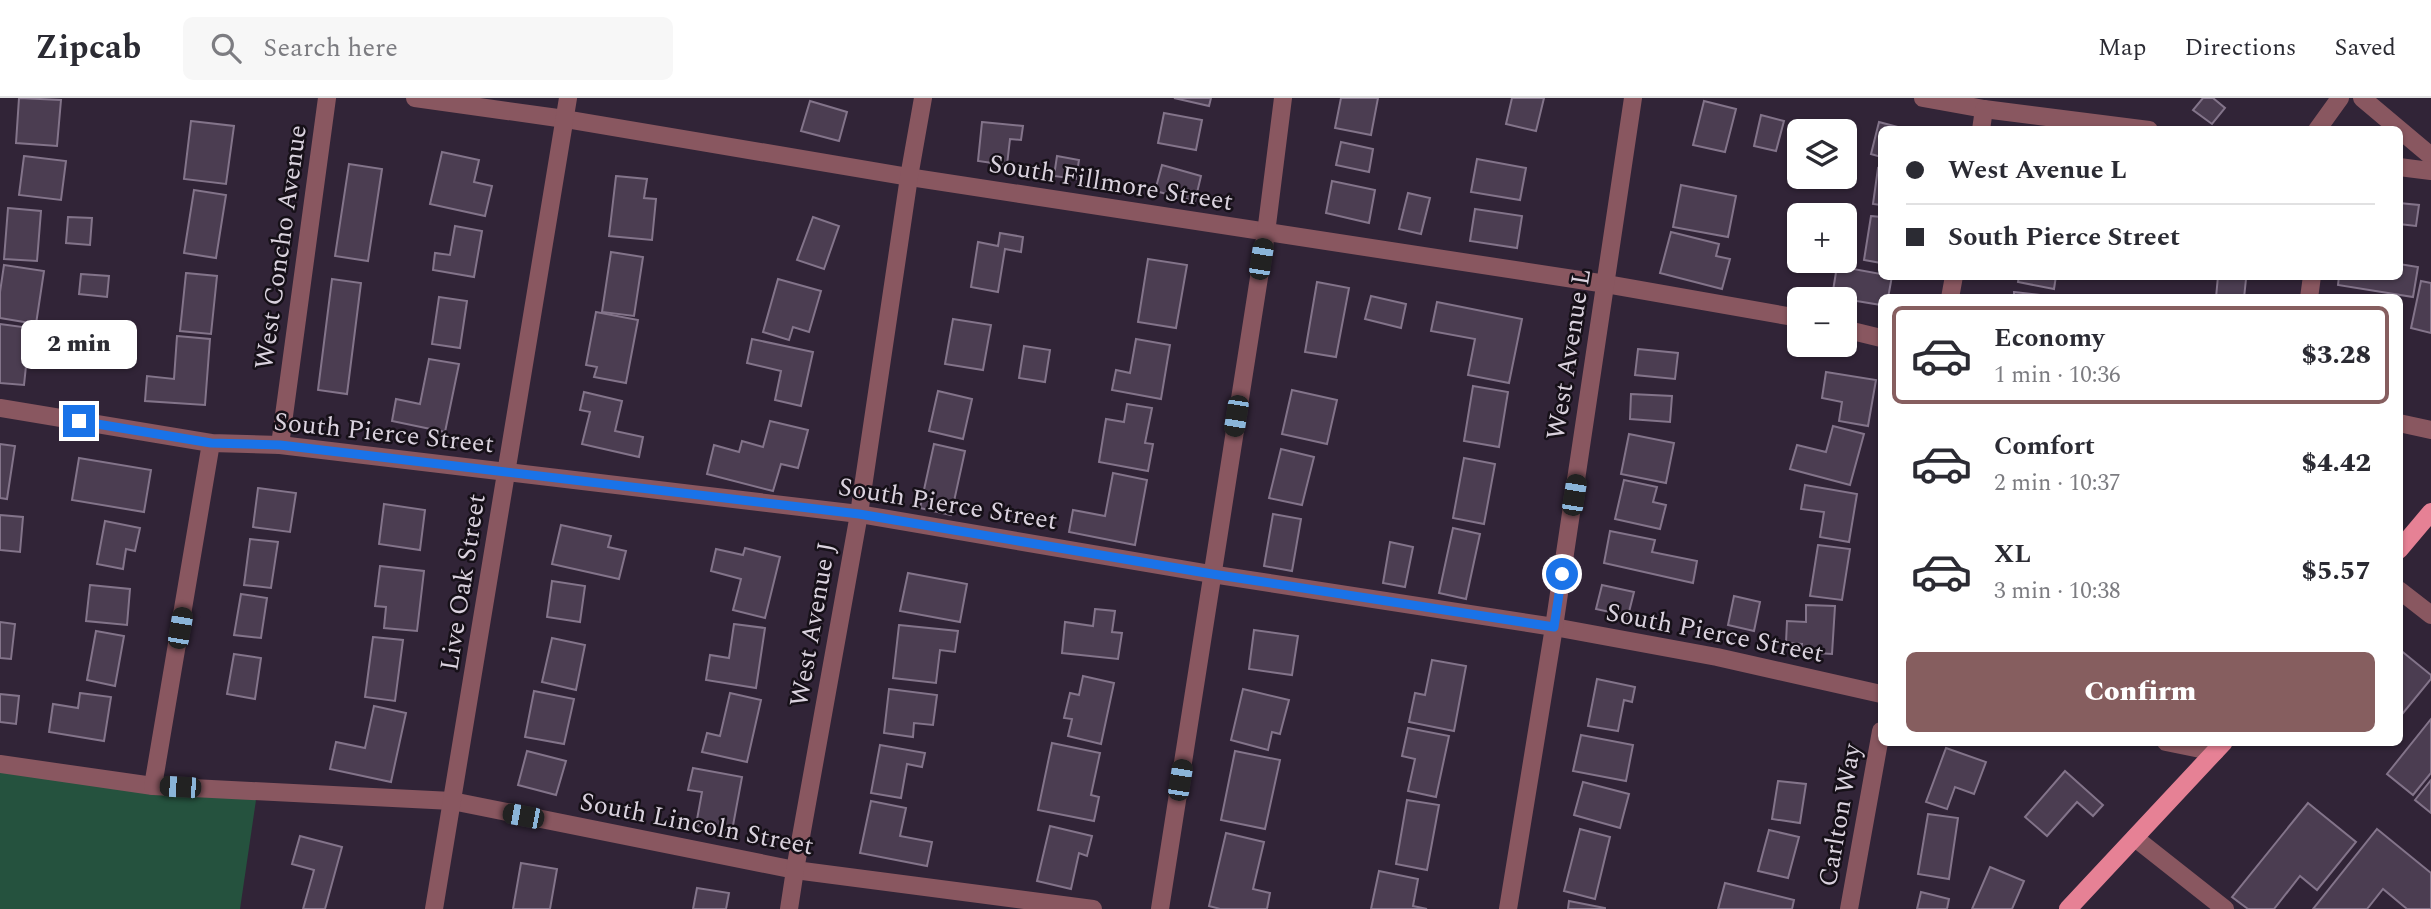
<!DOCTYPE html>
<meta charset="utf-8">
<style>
:root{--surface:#fff;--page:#f7f7f7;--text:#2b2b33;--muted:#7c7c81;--line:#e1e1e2;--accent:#865e5f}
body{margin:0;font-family:Spectral,serif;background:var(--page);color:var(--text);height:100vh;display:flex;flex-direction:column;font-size:26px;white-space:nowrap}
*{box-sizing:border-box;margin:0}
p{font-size:23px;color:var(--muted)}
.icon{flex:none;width:38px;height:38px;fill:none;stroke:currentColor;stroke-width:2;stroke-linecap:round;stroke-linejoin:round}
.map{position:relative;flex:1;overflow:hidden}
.sheet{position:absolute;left:1878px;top:196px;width:525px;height:452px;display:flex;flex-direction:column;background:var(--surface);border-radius:10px;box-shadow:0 2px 5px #0004}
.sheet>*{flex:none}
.hud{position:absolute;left:1878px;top:28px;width:525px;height:154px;border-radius:10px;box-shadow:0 2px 5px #0004;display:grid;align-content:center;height:154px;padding:0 28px;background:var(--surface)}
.tools{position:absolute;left:1787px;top:21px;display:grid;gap:14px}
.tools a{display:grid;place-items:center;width:70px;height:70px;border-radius:10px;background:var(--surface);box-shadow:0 2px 5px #0004;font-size:35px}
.end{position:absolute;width:32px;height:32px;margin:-16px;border:9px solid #1a73e8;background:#fff;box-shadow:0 0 0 4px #fff}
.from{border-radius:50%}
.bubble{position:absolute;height:49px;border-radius:10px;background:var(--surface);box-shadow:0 2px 5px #0004;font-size:23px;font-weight:800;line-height:49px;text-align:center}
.car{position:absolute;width:21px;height:42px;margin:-21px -10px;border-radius:9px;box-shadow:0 0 5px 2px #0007;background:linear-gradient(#222 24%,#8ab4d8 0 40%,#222 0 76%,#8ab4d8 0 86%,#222 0)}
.hud b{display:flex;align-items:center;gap:24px;height:66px;font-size:26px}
.hud b+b{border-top:2px solid var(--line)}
.hud i{width:18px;height:18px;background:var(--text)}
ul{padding:12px 0 0;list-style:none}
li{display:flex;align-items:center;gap:21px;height:98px;margin:0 14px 10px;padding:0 14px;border:4px solid transparent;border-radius:10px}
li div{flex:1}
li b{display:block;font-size:26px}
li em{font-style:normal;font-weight:800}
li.on{border-color:var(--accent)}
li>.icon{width:63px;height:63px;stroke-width:1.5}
.primary-button{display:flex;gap:14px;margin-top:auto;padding:14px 28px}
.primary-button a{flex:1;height:80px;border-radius:10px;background:var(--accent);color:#fff;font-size:28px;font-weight:800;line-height:80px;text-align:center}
header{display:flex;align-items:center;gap:42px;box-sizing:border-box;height:98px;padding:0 35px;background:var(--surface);border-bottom:2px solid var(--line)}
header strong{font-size:33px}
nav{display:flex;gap:38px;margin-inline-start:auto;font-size:24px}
.search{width:490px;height:63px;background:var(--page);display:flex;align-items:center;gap:18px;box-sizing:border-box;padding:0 24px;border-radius:10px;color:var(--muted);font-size:26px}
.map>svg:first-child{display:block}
</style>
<header>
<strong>Zipcab</strong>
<div class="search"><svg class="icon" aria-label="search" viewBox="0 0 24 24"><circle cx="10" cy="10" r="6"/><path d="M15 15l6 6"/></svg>Search here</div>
<nav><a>Map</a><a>Directions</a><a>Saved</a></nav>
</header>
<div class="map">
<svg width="2431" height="811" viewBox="0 0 2431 811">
<rect width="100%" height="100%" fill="#312437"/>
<path fill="#25523e" d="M0,673l256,29 -16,109h-240z"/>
<g fill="#4b3d51" stroke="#83748a" stroke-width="2">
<path d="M19,0l42,2 -4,46 -41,-3z"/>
<path d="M1174,0h37l-2,8z"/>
<path d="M1341,0h37l-7,37 -36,-7z"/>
<path d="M1512,0h32l-8,33 -30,-7z"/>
<path d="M2203,0h10l12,10 -13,16 -19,-14z"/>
<path d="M810,3l37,11 -8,29 -38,-10z"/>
<path d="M1704,3l32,8 -11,43 -32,-7z"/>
<path d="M1164,15l38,7 -6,30 -38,-7z"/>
<path d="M1761,17l23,6 -8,30 -22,-5z"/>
<path d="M191,23l43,5 -8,58 -42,-5z"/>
<path d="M982,24l41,4 -2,14 -11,-1 -3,26 -29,-4z"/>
<path d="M1879,24l30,8h-28v27l-10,-3z"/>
<path d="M1341,44l32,7 -4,23 -33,-7z"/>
<path d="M442,54l37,8 -5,22 18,4 -7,30 -55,-12z"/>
<path d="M24,58l42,5 -5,39 -42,-5z"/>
<path d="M1057,58l22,4 -3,19 -22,-3z"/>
<path d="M1477,61l49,9 -6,32 -49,-8z"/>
<path d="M349,66l33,5 -14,92 -33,-5z"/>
<path d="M1162,67l39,11 -6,25 -40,-10z"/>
<path d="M1878,70l3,1v36l-8,-1z"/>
<path d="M616,78l31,3 -3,19 12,1 -4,41 -43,-4z"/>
<path d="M1332,83l43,9 -6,33 -43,-10z"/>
<path d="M1681,87l55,11 -8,41 -55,-10z"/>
<path d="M194,92l32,5 -10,63 -32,-5z"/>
<path d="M1408,95l22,5 -9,36 -22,-5z"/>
<path d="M2399,105l20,2 -3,21 -17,-2z"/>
<path d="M8,110l33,3 -4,50 -33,-2z"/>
<path d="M1475,111l47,7 -5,32 -47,-7z"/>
<path d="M1871,118l10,1v46l-17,-3z"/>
<path d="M68,119l24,1 -2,27 -24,-2z"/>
<path d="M813,119l26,9 -15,43 -27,-9z"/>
<path d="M455,128l27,5 -8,46 -41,-7 2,-17 15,2z"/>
<path d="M1671,134l48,12 -3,12 14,3 -8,30 -62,-16z"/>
<path d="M1000,135l23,4 -2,15 -16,-3 -7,43 -27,-5 7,-45 20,4z"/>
<path d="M611,154l32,5 -9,59 -32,-4z"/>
<path d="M1148,161l39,6 -11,63 -38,-6z"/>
<path d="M2399,166l19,3 -5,30 -75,-12 1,-9h60z"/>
<path d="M4,167l40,6 -8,53 -36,-6v-26z"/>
<path d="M1837,168l44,8v2h11l-4,22h-7v7l-49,-8z"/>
<path d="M186,175l31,3 -6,58 -31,-3z"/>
<path d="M81,176l28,2 -2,21 -28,-3z"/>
<path d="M2019,178h37l-2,13 -36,-7z"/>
<path d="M2218,178l28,3 -2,19h-28z"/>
<path d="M332,181l29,4 -14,111 -29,-4z"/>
<path d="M778,181l43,12 -12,41 -16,-5 -4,13 -26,-8z"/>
<path d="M2421,183l10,2v50l-20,-5z"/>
<path d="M1317,184l32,6 -13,69 -31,-5z"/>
<path d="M2014,194l52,6h-52z"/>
<path d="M1371,198l35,8 -5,24 -36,-9z"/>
<path d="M439,199l28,4 -7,47 -28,-4z"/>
<path d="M1437,204l85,17 -13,64 -41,-8 7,-36 -44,-8z"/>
<path d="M596,214l42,8 -12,63 -32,-6 3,-10 -11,-2z"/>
<path d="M953,221l38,6 -8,45 -38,-6z"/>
<path d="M0,226l30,4 -6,57 -24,-2z"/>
<path d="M177,238l33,3 -5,66 -60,-4 2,-25 27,3z"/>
<path d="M752,241l61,13 -12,54 -26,-6 6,-29 -34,-8z"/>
<path d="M1136,241l34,6 -9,54 -49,-9 4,-20 14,3z"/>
<path d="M1024,248l26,4 -5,32 -26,-4z"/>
<path d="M1638,251l40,4 -3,26 -40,-4z"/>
<path d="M429,261l30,5 -14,68 -53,-11 4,-22 24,5z"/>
<path d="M1826,274l50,8 -8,46 -29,-5 3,-19 -20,-4z"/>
<path d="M1473,288l35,6 -9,55 -35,-6z"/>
<path d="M1292,292l45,10 -10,44 -45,-10z"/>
<path d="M938,293l34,8 -9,40 -34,-8z"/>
<path d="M584,294l38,9 -7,30 28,6 -4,20 -57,-13 8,-32 -10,-2z"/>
<path d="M1631,296l41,2 -2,26 -40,-3z"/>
<path d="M1127,306l25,4 -7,35 8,1 -5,27 -49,-9 7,-43 18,3z"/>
<path d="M770,323l38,9 -10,38 -17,-4 -8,27 -66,-17 7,-29 25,7 3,-11 21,6z"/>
<path d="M1833,328l31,8 -14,51 -60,-16 7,-24 29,7z"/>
<path d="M1629,336l45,9 -8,40 -45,-9z"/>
<path d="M0,346l15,2 -8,53 -7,-1z"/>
<path d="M934,346l31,7 -14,64 -31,-7z"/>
<path d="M1281,351l33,8 -12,48 -33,-7z"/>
<path d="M79,360l72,12 -7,42 -72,-12z"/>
<path d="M1464,360l31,6 -11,60 -31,-6z"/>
<path d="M1113,375l34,7 -12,65 -66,-13 4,-22 32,6z"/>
<path d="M1624,382l33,7 -4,15 13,3 -6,24 -45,-10z"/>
<path d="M1805,387l52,9 -8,48 -29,-5 4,-25 -23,-3z"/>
<path d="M258,390l38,5 -6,39 -37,-5z"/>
<path d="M384,406l41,6 -5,40 -41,-6z"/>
<path d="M1273,416l28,5 -9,52 -28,-5z"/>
<path d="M0,417l23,2 -3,35 -20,-2z"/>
<path d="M105,423l35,7 -5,23 -9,-2 -3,20 -26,-5z"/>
<path d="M561,427l50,11 -3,11 18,4 -7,28 -67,-15z"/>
<path d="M1453,430l27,6 -14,65 -27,-6z"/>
<path d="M1610,433l45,9 -3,12 45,9 -4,22 -89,-20z"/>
<path d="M250,441l28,3 -7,46 -27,-3z"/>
<path d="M1390,444l23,5 -8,40 -22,-4z"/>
<path d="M1818,447l32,4 -8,51 -32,-4z"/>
<path d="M745,450l35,9 -15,61 -32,-8 8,-31 -30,-8 5,-22 27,6z"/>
<path d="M380,468l44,5 -7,60 -33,-3 2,-21 -11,-1z"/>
<path d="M908,475l59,11 -7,38 -60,-11z"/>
<path d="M552,483l33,5 -5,36 -33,-5z"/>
<path d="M90,487l40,4 -3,36 -41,-4z"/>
<path d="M1602,487l32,7 -6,24 -32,-7z"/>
<path d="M241,496l26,4 -6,40 -27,-3z"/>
<path d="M1734,498l26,6 -6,29 -26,-6z"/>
<path d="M1806,507l29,1 -3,48 -31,-2 1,-8 -16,-1 1,-22 19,1z"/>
<path d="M1095,511l20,2 -3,21 10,1 -4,26 -56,-6 3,-31 28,4z"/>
<path d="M0,524l15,2 -4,35 -11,-1z"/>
<path d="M734,526l31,4 -9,60 -50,-8 4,-25 19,3z"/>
<path d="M899,527l59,6 -3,21 -15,-2 -4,33 -43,-5z"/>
<path d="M1254,532l44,6 -6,39 -43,-6z"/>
<path d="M96,533l28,5 -9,50 -28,-6z"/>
<path d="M373,539l30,3 -8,61 -30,-4z"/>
<path d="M552,540l33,7 -9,45 -34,-8z"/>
<path d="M2399,551l32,26v4l-32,39z"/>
<path d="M234,556l27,4 -6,41 -28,-5z"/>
<path d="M1432,562l34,6 -12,65 -45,-9 6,-29 10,2z"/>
<path d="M1083,578l31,7 -13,61 -33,-8 4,-17 -8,-1 6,-25 9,2z"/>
<path d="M1597,581l38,8 -3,15 -8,-2 -6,31 -30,-5z"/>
<path d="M889,591l48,6 -4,30 -19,-2 -1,14 -29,-4z"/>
<path d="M1243,591l46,11 -9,34 -8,-2 -4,18 -37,-10z"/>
<path d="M534,593l40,8 -10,45 -39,-7z"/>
<path d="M80,595l31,4 -7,44 -55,-9 4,-28 25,4z"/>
<path d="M730,595l31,7 -14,62 -45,-10 5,-19 13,3z"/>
<path d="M0,596l19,2 -3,28 -16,-2z"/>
<path d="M374,608l32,7 -15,69 -61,-13 6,-27 29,6z"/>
<path d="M2431,621v54l-18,22 -26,-21z"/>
<path d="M1408,630l41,8 -13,61 -28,-6 7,-32 -13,-3z"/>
<path d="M1581,637l52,10 -7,36 -53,-10z"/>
<path d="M1052,645l48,10 -9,42 8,2 -5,24 -56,-11z"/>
<path d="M880,647l45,8 -3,14 -15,-3 -6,34 -30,-5z"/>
<path d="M1946,650l40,14 -12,32 -19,-7 -8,22 -21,-7z"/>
<path d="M527,653l39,10 -10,34 -38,-10z"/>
<path d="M1235,653l45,9 -15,69 -44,-9z"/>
<path d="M693,670l49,9 -10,54 -36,-6 6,-33 -14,-2z"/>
<path d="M2065,673l38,34 -10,11 -16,-14 -30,34 -22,-19z"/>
<path d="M2431,682v33l-16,-13z"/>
<path d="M1778,683l28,3 -6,39 -28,-4z"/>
<path d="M1583,684l46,12 -9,34 -46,-13z"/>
<path d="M1407,702l32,5 -12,65 -31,-6z"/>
<path d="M871,703l35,7 -6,28 32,6 -5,24 -67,-13z"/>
<path d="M2308,705l48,39 -39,48 -17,-14 -26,33h-26l-16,-12z"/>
<path d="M1928,716l30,4 -9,61 -31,-5z"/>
<path d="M1050,728l42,10 -5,20 -8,-3 -8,36 -34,-8z"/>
<path d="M1580,731l30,8 -15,62 -31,-8z"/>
<path d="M2377,731l54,44v36h-24l-24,-20 -16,20h-54z"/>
<path d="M1769,732l30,7 -11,41 -30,-7z"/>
<path d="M1226,735l38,9 -11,47 17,4 -3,16h-47l-11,-3z"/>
<path d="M300,738l42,11 -17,62h-22l11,-39 -22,-6z"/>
<path d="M521,765l36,6 -7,40h-37z"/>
<path d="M1990,769l34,14 -12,28h-40z"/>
<path d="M1379,773l39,8 -5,27 14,3h-56z"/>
<path d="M1725,785l69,17 -2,9h-74z"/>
<path d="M697,790l32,5 -3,16h-33z"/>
<path d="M1921,794l28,7 -2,10h-30z"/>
<path d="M1569,803l36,7v1h-37z"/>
</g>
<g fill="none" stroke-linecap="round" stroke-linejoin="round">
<g stroke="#895760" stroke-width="18">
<path d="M415,0l150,21 344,58 697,107 193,34"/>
<path d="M1923,0l61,11 165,21"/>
<path d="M2362,0l69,58"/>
<path d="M1981,32l3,-21"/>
<path d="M2317,32l23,-32"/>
<path d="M2399,69l32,4"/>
<path d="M1950,200l4,-22"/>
<path d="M2309,200l3,-22"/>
<path d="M1844,231l37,9"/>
<path d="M0,310l211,35 69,2 579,69 352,60 343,53 163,30 164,37"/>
<path d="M2399,325l32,7"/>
<path d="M280,347l47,-347"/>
<path d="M2399,492l32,25"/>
<path d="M2166,644l49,10"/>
<path d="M0,666l153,22 299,15 343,69 298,39"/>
<path d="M153,688l58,-343"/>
<path d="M2135,740l90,71"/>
<path d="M434,811l134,-811"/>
<path d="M789,811l6,-39 64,-356 50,-337 14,-79"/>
<path d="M1160,811l106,-676 17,-135"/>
<path d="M1508,811l46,-282 79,-529"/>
<path d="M1849,811l32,-178"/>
</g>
<g stroke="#e68195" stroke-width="18">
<path d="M2399,452l32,-38"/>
<path d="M2068,811l156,-167"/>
</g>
</g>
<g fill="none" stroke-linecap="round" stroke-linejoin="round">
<path stroke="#1a73e8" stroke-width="9" d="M79,323l132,22 69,2 579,69 353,60 342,53 8,-53"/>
</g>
<g text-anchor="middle" stroke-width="5" stroke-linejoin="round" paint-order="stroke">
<g font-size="26" fill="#dad2de" stroke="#161018">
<text transform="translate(1111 84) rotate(9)" y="9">South Fillmore Street</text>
<text transform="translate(280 149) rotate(-82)" y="9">West Concho Avenue</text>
<text transform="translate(1568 256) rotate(-81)" y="9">West Avenue L</text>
<text transform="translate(384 334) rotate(6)" y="9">South Pierce Street</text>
<text transform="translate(948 405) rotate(9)" y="9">South Pierce Street</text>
<text transform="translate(462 484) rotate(-81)" y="9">Live Oak Street</text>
<text transform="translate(812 526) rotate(-80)" y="9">West Avenue J</text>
<text transform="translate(1715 534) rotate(11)" y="9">South Pierce Street</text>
<text transform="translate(1839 717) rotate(-80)" y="9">Carlton Way</text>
<text transform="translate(697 725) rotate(11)" y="9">South Lincoln Street</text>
</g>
</g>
</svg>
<div class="tools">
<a><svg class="icon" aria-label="layers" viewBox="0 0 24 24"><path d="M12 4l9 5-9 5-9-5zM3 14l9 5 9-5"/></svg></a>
<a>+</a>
<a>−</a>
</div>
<i class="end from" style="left:1562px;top:476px"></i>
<i class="end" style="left:79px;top:323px"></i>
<div class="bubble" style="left:21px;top:222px;width:116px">2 min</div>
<i class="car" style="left:1261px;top:161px;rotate:9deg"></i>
<i class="car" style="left:1236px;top:318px;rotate:189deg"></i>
<i class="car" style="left:1574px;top:397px;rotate:9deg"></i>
<i class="car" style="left:180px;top:530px;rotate:10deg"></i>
<i class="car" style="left:1180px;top:682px;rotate:9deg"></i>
<i class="car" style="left:180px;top:689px;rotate:273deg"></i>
<i class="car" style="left:523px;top:718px;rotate:281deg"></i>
<div class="hud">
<b><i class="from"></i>West Avenue L</b>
<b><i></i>South Pierce Street</b>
</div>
<section class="sheet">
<ul>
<li class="on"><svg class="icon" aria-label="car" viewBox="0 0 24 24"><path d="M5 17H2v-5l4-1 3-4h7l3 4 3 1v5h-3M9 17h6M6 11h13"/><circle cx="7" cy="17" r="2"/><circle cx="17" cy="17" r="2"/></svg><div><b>Economy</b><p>1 min · 10:36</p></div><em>$3.28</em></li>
<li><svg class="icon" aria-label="car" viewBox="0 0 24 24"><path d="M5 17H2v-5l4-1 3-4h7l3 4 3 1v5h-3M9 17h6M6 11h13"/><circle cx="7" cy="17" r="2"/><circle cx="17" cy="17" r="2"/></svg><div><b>Comfort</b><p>2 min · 10:37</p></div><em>$4.42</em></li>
<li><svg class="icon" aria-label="car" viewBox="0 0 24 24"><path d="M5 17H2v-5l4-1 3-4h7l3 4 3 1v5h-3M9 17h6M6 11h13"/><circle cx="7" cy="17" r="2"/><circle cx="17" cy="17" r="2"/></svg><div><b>XL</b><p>3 min · 10:38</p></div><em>$5.57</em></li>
</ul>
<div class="primary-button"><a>Confirm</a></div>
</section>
</div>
